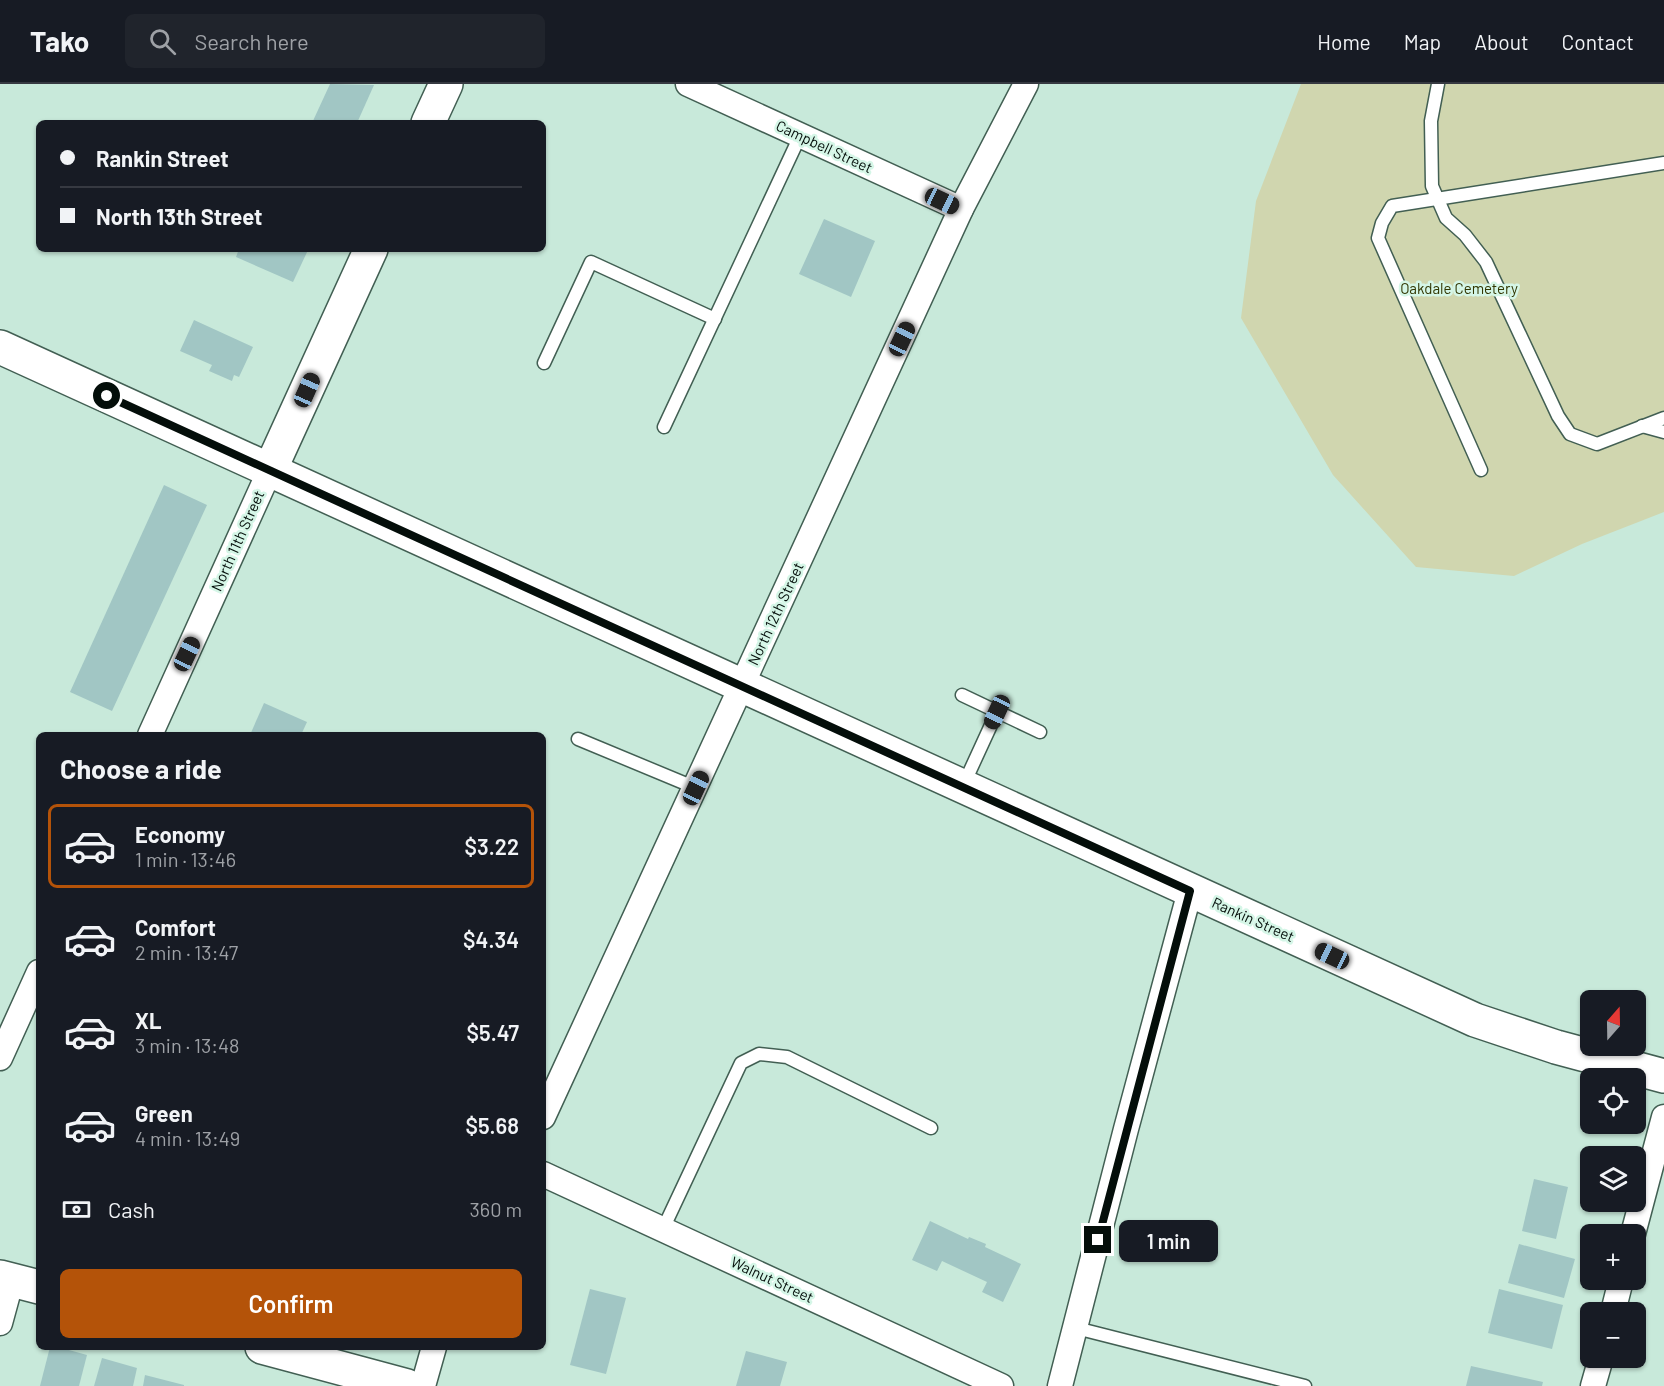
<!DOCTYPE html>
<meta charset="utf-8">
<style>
:root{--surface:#171b24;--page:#20242c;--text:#f1f3f6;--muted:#9ea1a6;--line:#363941;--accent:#b45309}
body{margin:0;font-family:Barlow,sans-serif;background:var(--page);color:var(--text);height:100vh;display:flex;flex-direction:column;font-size:22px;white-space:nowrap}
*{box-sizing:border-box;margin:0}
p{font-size:20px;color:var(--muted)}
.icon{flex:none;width:33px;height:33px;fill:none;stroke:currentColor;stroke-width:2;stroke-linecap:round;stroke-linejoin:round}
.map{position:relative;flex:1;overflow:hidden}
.sheet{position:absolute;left:36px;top:648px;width:510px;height:618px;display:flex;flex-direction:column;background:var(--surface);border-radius:9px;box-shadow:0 2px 4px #0004}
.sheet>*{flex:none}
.guide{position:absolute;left:36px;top:36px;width:510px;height:132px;border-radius:9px;box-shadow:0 2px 4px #0004;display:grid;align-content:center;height:132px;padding:0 24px;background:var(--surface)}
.needle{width:39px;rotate:20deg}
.controls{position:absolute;left:1580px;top:906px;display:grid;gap:12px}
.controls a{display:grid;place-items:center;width:66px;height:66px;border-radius:9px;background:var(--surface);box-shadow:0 2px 4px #0004;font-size:30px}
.end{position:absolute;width:27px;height:27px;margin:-14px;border:8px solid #040e0a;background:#fff;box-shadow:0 0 0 3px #fff}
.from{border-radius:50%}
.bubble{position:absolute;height:42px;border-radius:9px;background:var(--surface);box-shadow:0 2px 4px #0004;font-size:20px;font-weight:600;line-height:42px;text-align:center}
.car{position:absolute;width:18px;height:36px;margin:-18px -9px;border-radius:8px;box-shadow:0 0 4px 2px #0007;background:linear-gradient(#222 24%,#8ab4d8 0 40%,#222 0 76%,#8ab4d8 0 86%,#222 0)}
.guide b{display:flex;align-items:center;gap:21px;height:57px;font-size:22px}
.guide b+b{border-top:2px solid var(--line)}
.guide i{width:15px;height:15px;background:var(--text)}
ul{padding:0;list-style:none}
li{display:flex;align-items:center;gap:18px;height:84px;margin:0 12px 9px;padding:0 12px;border:3px solid transparent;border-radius:9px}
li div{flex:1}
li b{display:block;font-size:22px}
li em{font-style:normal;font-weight:600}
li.current{border-color:var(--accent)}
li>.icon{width:54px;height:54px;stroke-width:1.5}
h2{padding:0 24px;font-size:27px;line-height:72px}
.pay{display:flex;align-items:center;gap:15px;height:66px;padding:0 24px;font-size:22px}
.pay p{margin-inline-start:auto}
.cta{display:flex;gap:12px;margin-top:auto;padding:12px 24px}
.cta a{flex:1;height:69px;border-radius:9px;background:var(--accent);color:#fff;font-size:24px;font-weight:600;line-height:69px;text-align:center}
header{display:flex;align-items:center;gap:36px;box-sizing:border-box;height:84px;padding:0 30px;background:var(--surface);border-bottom:2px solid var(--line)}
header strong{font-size:28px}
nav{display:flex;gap:33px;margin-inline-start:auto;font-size:21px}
.search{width:420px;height:54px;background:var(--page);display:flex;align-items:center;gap:15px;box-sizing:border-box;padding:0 21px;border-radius:9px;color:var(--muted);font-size:22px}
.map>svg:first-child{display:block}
</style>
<header>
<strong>Tako</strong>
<div class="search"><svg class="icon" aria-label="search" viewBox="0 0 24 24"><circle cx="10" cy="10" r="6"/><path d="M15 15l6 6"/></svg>Search here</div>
<nav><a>Home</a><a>Map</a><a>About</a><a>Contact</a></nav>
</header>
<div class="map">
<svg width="1664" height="1302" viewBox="0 0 1664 1302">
<rect width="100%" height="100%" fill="#c8e9da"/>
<path fill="#d0d6af" d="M1301,0h363v428l-82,32 -68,32 -98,-9 -83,-92 -92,-157 15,-117z"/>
<g fill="#a1c6c4">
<path d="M330,0l44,1 -17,38h-45z"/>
<path d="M824,135l51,22 -24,56 -52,-23z"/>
<path d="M239,165h67l2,1 -15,32 -57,-25z"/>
<path d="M194,236l59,27 -14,30 -5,-2 -2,6 -23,-10 3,-6 -32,-14z"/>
<path d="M164,401l43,20 -95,206 -42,-19z"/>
<path d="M264,619l43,19 -6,13h-51z"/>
<path d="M1534,1095l34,8 -12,52 -34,-8z"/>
<path d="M930,1137l38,18 1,-2 17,7 -1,3 36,17 -18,38 -21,-10 5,-10 -45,-21 -5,10 -25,-11z"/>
<path d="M1519,1160l56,15 -11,39 -56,-15z"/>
<path d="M590,1205l36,9 -20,76 -36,-9z"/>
<path d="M1499,1205l64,16 -11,44 -64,-16z"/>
<path d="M50,1263h8l29,8 -8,31h-39z"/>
<path d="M746,1267l41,11 -7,24h-44z"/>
<path d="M102,1274l35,10 -4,18h-39z"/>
<path d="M1471,1282l72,16 -1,4h-76z"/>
<path d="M145,1291l39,10v1h-41z"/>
</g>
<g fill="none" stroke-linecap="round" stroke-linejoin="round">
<defs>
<g id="lane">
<path d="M1438,0l-7,37 1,65 14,32 19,17 21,27 72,154 12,18 27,10 67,-26"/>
<path d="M544,279l47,-101 124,57"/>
<path d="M1642,342l22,6"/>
<path d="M664,343l136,-291"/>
<path d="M1481,386l-103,-232 4,-15 10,-17 272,-43"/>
<path d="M962,611l78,37"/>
<path d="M578,655l118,49"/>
<path d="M963,702l34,-74"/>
<path d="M663,1145l78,-166 18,-9 28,3 144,71"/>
<path d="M1076,1244l229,58"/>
</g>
<g id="street">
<path d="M688,0l273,125"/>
<path d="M150,651l120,-265"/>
<path d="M0,974l39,-86"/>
<path d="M543,1033l418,-908 65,-125"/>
<path d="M543,1090l458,212"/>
<path d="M1633,1150l31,-117"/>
<path d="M1613,1228l8,-32"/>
<path d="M0,1239l12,-44"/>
<path d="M423,1302l11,-39"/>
<path d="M1060,1302l66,-257 64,-238"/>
<path d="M1593,1302l8,-28"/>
</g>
<g id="secondary">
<path d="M428,39l18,-39"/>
<path d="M0,263l1475,673 81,27 108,29"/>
<path d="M270,386l101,-221"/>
<path d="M0,1193l39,10"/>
<path d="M262,1263l145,39"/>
</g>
</defs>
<use href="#lane" stroke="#425f53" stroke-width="15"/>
<use href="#street" stroke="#425f53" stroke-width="27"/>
<use href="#secondary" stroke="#425f53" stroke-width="36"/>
<use href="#lane" stroke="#fff" stroke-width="12"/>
<use href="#street" stroke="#fff" stroke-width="24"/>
<use href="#secondary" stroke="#fff" stroke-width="33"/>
</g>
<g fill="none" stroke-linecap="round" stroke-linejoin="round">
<path stroke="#040e0a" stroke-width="8" d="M107,312l1083,495 -92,349"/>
</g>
<g text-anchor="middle" stroke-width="5" stroke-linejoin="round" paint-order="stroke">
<g font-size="15" fill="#040e0a" stroke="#d5f6e7">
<text transform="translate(824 63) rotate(25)" y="5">Campbell Street</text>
<text transform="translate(238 457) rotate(-66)" y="5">North 11th Street</text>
<text transform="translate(776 530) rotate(-65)" y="5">North 12th Street</text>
<text transform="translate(1253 836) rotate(24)" y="5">Rankin Street</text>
<text transform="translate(772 1196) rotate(25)" y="5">Walnut Street</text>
</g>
<g font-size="15" fill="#313500" stroke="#d5f6e7">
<text x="1459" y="210">Oakdale Cemetery</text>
</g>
</g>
</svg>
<div class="controls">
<a><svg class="needle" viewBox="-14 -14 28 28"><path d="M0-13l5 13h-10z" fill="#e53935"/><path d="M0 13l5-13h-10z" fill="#9ea1a6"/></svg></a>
<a><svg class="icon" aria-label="locate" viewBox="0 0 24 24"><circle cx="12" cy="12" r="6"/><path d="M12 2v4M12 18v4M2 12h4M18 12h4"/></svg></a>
<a><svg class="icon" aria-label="layers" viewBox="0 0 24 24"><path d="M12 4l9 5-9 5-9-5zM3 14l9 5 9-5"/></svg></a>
<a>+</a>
<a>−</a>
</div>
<i class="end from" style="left:107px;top:312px"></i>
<i class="end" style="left:1098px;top:1156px"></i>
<div class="bubble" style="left:1119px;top:1136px;width:99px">1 min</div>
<i class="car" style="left:942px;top:117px;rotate:115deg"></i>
<i class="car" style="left:902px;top:255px;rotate:25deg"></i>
<i class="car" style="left:307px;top:306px;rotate:24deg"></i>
<i class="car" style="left:187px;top:570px;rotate:25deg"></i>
<i class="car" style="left:997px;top:628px;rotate:205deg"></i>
<i class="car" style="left:696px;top:704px;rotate:25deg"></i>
<i class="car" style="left:1332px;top:872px;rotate:295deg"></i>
<div class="guide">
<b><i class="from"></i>Rankin Street</b>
<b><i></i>North 13th Street</b>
</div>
<section class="sheet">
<h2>Choose a ride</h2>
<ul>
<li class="current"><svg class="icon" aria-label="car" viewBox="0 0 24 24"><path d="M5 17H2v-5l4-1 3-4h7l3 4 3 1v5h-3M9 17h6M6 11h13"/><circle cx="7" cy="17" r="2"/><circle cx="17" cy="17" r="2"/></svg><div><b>Economy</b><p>1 min · 13:46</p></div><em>$3.22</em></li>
<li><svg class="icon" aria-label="car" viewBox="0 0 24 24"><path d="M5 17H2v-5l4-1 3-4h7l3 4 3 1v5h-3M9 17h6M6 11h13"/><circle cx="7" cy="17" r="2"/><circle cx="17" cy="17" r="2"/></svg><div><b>Comfort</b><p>2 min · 13:47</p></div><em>$4.34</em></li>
<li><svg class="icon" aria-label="car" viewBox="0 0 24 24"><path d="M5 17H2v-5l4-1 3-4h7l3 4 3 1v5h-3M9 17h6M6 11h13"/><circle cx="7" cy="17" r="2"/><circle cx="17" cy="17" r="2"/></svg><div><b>XL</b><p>3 min · 13:48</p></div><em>$5.47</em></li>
<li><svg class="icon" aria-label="car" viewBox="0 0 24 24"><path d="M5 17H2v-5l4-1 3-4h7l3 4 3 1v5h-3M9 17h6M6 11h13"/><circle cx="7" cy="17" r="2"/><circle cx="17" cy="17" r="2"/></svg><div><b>Green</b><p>4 min · 13:49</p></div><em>$5.68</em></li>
</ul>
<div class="pay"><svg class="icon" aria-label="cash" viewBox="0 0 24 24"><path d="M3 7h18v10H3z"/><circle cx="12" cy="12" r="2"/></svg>Cash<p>360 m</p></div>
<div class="cta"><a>Confirm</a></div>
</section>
</div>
